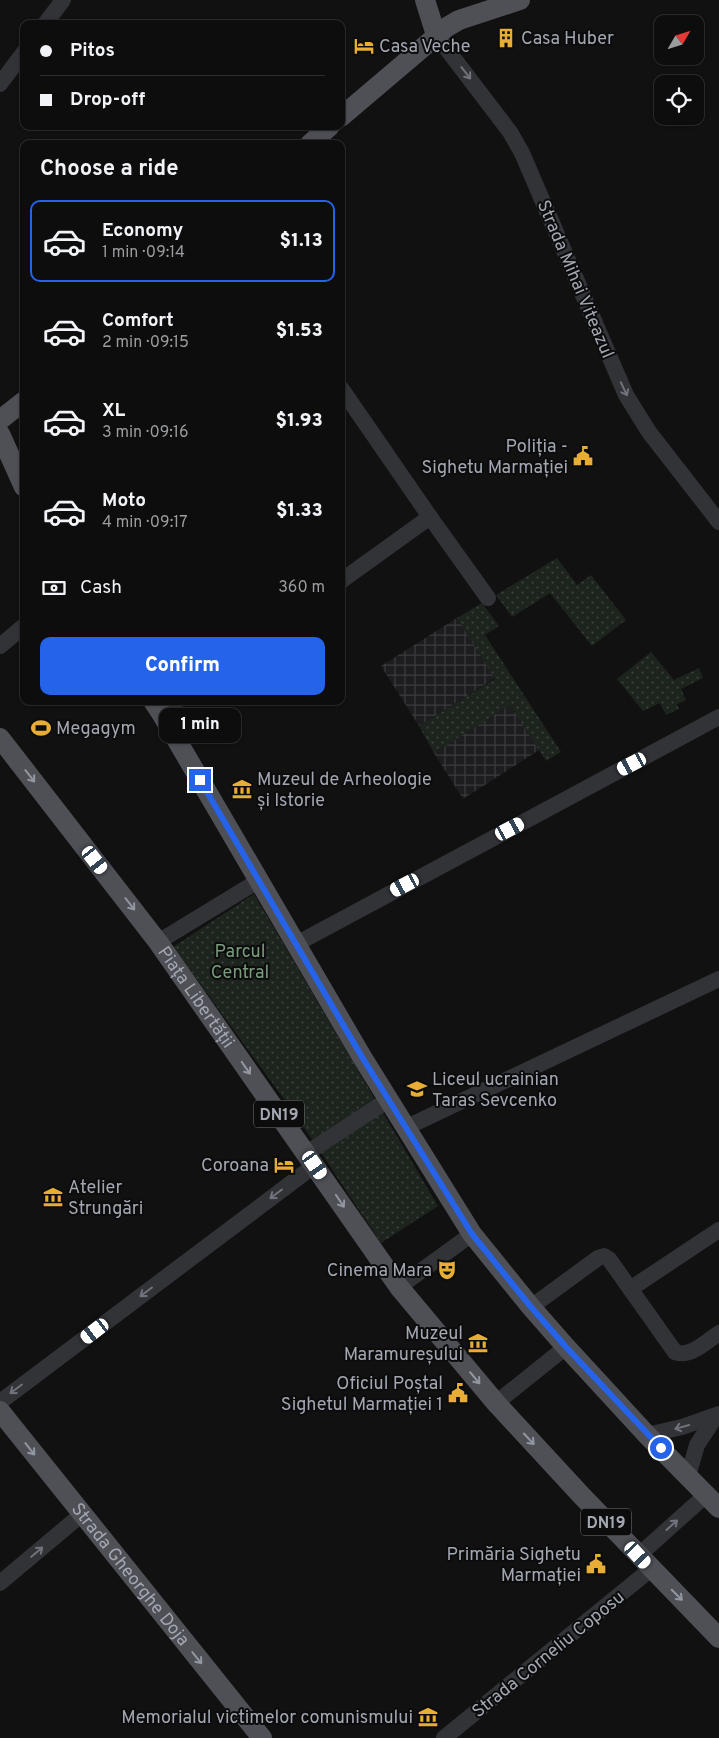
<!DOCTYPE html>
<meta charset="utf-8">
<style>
:root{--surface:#0d0d0e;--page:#161617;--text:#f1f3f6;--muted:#9a9c9e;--line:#2d2d2e;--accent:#2563eb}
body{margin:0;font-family:Overpass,sans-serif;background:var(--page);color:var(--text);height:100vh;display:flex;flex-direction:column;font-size:19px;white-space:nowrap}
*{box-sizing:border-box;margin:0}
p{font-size:16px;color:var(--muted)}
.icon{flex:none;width:28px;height:28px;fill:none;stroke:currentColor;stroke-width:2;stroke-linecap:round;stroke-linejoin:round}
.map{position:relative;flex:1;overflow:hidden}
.panel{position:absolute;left:20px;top:140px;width:325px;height:565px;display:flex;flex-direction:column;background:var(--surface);border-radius:10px;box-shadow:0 1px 4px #0004,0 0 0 1px var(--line)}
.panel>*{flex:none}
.top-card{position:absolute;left:20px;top:20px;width:325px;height:110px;border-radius:10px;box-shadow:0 1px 4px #0004,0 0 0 1px var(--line);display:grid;align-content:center;height:110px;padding:0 20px;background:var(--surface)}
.needle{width:32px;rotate:51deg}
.buttons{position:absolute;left:654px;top:15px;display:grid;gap:10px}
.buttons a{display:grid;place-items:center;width:50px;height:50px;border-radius:10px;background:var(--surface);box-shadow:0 1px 4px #0004,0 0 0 1px var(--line);font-size:25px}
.end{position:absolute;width:22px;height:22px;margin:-11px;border:6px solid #2563eb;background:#fff;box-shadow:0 0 0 2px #fff}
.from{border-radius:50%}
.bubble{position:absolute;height:35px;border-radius:10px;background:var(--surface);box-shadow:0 1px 4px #0004,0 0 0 1px var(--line);font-size:16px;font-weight:800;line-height:35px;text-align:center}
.car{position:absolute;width:15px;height:30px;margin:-15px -8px;border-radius:6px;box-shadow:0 0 4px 1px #0007;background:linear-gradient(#fff 24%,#345 0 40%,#fff 0 76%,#345 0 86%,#fff 0)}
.top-card b{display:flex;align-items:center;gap:18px;height:48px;font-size:19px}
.top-card b+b{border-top:1px solid var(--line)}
.top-card i{width:12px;height:12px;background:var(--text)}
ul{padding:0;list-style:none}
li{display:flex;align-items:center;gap:15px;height:82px;margin:0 10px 8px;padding:0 10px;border:2px solid transparent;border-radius:10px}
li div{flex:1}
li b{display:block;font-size:19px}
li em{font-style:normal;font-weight:800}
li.active{border-color:var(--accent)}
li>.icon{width:45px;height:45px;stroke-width:1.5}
h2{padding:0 20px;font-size:22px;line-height:60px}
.pay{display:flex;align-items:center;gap:12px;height:55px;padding:0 20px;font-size:19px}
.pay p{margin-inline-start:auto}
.action{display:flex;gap:10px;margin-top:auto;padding:10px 20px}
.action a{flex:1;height:58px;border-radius:10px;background:var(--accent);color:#fff;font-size:20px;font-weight:800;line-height:58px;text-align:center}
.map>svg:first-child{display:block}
</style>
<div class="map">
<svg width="719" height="1738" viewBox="0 0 719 1738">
<defs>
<pattern id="industrial-grid" width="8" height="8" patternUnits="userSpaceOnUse" patternTransform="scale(1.25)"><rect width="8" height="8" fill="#1d1d1f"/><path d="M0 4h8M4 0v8" fill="none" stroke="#3b3b3d"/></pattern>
<pattern id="grass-dots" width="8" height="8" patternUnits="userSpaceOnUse" patternTransform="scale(1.25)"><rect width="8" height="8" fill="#1d241e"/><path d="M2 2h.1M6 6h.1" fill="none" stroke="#3b413c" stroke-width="1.8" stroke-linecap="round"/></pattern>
</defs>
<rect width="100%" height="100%" fill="#111112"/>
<g fill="url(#industrial-grid)">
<path d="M457,618l38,60 -76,48 -38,-60z"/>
<path d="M510,705l29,45 -76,49 -29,-46z"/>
</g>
<g fill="url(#grass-dots)">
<path d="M557,558l20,27 14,-10 35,45 -34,26 -42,-53 -38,24 -16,-22z"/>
<path d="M482,603l17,23 -14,9 76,117 -15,9 -36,-56 -76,48 -15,-27 76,-47 -38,-61z"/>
<path d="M651,652l23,28 25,-12 4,10 -22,11 5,11 -9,4 2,5 -13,6 -6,-12 -17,8 -26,-32z"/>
<path d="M254,894l184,312 -57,37 -86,-129 -122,-167z"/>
</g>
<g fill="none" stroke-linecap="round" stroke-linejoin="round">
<g stroke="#323337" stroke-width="16">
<path d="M45,24l18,-24"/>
<path d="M436,35l74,97 12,21 104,242 23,37 70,90"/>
<path d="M0,84l24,-32"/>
<path d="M341,388l89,129 58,81"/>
<path d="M341,581l89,-64"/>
<path d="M0,646l24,-20"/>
<path d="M161,713l16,-12"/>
<path d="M158,942l100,-61"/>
<path d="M296,944l423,-227"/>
<path d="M405,1128l314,-149"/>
<path d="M307,1153l81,-53"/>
<path d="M399,1287l73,-53"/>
<path d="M630,1289l89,-59"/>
<path d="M531,1307l67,-49 6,-2 5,3 66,93c15,6 31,-10 44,-19"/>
<path d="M0,1402l315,-237"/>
<path d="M496,1403l70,-56"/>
<path d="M647,1435l35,-8 37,-13"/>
<path d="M688,1476l9,-31 19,-29"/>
<path d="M639,1555l67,-60"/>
<path d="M0,1583l82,-69"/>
<path d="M444,1738l207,-169"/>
</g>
<g stroke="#4e5056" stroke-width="20">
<path d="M425,0l11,35"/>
<path d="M341,117l106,-90 12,-7 61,-20"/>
<path d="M310,144l20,-18"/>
<path d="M0,420l24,-19"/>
<path d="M0,434l24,53"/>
<path d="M153,701l8,12 201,344 110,177 59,73 35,40 81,88 72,73"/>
<path id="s1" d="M0,738l158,204 241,345 97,116 85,92 138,143"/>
<path id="s2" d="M0,1411l262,327"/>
</g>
</g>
<defs><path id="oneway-shaft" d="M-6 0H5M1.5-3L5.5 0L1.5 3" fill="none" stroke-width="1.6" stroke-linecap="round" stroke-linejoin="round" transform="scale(1.25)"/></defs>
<g stroke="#70737b">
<use href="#oneway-shaft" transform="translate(466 73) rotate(52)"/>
<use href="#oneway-shaft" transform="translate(624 389) rotate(65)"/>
<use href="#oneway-shaft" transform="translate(276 1194) rotate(143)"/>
<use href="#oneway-shaft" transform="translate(146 1292) rotate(143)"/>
<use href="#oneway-shaft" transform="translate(16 1389) rotate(143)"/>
<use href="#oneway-shaft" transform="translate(682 1427) rotate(165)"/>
<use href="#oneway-shaft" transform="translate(672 1525) rotate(-42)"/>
<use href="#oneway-shaft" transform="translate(37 1552) rotate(-40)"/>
</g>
<g stroke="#9296a0">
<use href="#oneway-shaft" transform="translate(30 776) rotate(52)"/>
<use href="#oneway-shaft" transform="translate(130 904) rotate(52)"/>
<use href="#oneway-shaft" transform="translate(246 1068) rotate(55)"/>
<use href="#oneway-shaft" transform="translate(340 1201) rotate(56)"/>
<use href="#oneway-shaft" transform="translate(475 1378) rotate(50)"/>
<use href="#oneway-shaft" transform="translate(529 1439) rotate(47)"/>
<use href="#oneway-shaft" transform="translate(30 1449) rotate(52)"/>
<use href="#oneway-shaft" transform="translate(677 1595) rotate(45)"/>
<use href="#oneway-shaft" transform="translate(197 1658) rotate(51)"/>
</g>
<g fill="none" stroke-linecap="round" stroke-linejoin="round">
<path stroke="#2563eb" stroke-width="6" d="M200,780l162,277 110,177 59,73 35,40 95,101"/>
</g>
<defs>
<symbol id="building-bare" viewBox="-9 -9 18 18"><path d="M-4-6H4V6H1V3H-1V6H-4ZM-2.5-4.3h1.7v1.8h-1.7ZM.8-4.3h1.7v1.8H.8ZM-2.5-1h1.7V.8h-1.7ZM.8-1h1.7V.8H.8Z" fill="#e7ad34" stroke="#0c0c0d" stroke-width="2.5" paint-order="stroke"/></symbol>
<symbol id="hotel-bare" viewBox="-9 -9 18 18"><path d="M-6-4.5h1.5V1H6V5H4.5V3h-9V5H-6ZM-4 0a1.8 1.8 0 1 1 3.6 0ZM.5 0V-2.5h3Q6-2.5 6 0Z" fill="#e7ad34" stroke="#0c0c0d" stroke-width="2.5" paint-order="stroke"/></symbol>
<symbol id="civic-bare" viewBox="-9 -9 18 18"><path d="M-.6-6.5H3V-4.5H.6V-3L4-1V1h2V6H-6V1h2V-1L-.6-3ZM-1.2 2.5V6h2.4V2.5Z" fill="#e7ad34" stroke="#0c0c0d" stroke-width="2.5" paint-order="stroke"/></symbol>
<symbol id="stadium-bare" viewBox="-9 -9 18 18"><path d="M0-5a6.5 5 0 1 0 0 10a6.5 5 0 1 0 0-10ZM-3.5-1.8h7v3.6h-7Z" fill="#e7ad34" stroke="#0c0c0d" stroke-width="2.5" paint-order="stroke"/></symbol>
<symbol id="museum-bare" viewBox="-9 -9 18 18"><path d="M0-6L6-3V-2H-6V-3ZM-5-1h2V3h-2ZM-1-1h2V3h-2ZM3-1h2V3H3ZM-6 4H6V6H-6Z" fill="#e7ad34" stroke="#0c0c0d" stroke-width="2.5" paint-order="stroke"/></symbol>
<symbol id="university-bare" viewBox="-9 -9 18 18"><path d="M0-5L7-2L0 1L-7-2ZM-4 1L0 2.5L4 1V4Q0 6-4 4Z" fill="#e7ad34" stroke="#0c0c0d" stroke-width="2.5" paint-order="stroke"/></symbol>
<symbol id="theatre-bare" viewBox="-9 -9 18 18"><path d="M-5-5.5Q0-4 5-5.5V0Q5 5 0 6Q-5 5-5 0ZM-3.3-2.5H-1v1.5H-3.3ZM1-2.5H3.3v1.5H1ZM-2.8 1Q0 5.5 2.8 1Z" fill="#e7ad34" stroke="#0c0c0d" stroke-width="2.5" paint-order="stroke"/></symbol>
</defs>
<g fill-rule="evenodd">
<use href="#building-bare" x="492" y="24" width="28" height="28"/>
<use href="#hotel-bare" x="350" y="32" width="28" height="28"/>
<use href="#civic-bare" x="569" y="442" width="28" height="28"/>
<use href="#stadium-bare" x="27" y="714" width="28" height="28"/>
<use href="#museum-bare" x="228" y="775" width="28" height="28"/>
<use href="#university-bare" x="403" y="1075" width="28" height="28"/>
<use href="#hotel-bare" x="270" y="1151" width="28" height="28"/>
<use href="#museum-bare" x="39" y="1183" width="28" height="28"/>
<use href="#theatre-bare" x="433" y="1256" width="28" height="28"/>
<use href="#museum-bare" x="464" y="1329" width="28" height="28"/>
<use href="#civic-bare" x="444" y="1379" width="28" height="28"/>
<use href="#civic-bare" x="582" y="1550" width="28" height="28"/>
<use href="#museum-bare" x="414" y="1703" width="28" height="28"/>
</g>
<g text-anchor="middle" stroke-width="4" stroke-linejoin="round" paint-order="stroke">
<g fill="#0c0c0d" stroke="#767880" stroke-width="1">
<rect x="254" y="1100.5" width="50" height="27" rx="4"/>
<rect x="581" y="1508.5" width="50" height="27" rx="4"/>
</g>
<g font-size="16" font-weight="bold" fill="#a3a7b2">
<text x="279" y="1120">DN19</text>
<text x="606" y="1528">DN19</text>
</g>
<g font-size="18" fill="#a3a7b2" stroke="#0c0c0d" text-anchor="end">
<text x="521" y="44" text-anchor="start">Casa Huber</text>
<text x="379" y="52" text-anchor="start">Casa Veche</text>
<text x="568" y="452">Poliția -<tspan x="568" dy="21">Sighetu Marmației</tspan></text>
<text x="56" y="734" text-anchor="start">Megagym</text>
<text x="257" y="785" text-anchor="start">Muzeul de Arheologie<tspan x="257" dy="21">și Istorie</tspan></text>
<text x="432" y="1085" text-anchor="start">Liceul ucrainian<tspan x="432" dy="21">Taras Sevcenko</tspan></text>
<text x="269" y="1171">Coroana</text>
<text x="68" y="1193" text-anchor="start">Atelier<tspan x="68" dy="21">Strungări</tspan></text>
<text x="432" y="1276">Cinema Mara</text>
<text x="463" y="1339">Muzeul<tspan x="463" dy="21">Maramureșului</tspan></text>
<text x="443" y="1389">Oficiul Poștal<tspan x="443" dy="21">Sighetul Marmației 1</tspan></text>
<text x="581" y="1560">Primăria Sighetu<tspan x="581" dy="21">Marmației</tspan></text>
<text x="413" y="1723">Memorialul victimelor comunismului</text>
</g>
<g font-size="18" fill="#a3a7b2" stroke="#0c0c0d">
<text transform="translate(576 279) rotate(67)" y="6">Strada Mihai Viteazul</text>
<text dy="6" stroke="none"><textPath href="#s1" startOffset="325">Piața Libertății</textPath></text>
<text dy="6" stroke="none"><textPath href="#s2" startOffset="209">Strada Gheorghe Doja</textPath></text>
<text transform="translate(548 1654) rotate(-39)" y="6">Strada Corneliu Coposu</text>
</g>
<g font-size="18" fill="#7a9c7d" stroke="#0c0c0d">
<text x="240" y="957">Parcul<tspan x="240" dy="21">Central</tspan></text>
</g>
</g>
</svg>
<div class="buttons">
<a><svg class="needle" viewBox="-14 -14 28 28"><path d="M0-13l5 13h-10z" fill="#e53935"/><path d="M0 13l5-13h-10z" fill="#9a9c9e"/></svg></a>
<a><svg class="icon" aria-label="locate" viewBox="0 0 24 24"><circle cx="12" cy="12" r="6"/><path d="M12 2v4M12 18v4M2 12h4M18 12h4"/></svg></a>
</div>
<i class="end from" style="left:661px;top:1448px"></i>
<i class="end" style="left:200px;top:780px"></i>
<div class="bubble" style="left:159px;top:708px;width:82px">1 min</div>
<i class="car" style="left:632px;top:764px;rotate:242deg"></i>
<i class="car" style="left:510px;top:829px;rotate:62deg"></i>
<i class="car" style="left:95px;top:860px;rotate:142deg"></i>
<i class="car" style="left:405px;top:885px;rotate:242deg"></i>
<i class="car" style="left:315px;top:1165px;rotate:145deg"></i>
<i class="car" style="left:95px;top:1331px;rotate:233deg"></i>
<i class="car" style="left:638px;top:1555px;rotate:137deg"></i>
<div class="top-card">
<b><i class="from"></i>Pitos</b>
<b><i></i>Drop-off</b>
</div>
<section class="panel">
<h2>Choose a ride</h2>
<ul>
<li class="active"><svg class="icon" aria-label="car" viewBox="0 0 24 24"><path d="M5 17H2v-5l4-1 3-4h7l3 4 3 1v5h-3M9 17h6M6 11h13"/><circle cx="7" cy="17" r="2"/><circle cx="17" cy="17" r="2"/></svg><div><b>Economy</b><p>1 min · 09:14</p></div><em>$1.13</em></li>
<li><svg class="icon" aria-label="car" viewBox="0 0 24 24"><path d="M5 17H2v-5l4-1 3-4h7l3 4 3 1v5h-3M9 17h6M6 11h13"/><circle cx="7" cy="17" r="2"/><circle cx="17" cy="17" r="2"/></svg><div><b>Comfort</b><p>2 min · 09:15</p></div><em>$1.53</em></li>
<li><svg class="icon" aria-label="car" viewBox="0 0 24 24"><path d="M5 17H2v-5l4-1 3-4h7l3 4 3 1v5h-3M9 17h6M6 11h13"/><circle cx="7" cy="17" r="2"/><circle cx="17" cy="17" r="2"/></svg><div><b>XL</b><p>3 min · 09:16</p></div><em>$1.93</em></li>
<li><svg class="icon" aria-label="car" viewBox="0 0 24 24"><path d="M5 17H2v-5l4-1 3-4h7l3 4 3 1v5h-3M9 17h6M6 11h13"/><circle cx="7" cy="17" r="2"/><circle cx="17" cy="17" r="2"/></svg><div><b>Moto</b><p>4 min · 09:17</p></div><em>$1.33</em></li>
</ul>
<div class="pay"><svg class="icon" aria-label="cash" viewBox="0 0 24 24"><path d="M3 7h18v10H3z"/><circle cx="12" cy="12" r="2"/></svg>Cash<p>360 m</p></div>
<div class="action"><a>Confirm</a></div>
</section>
</div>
